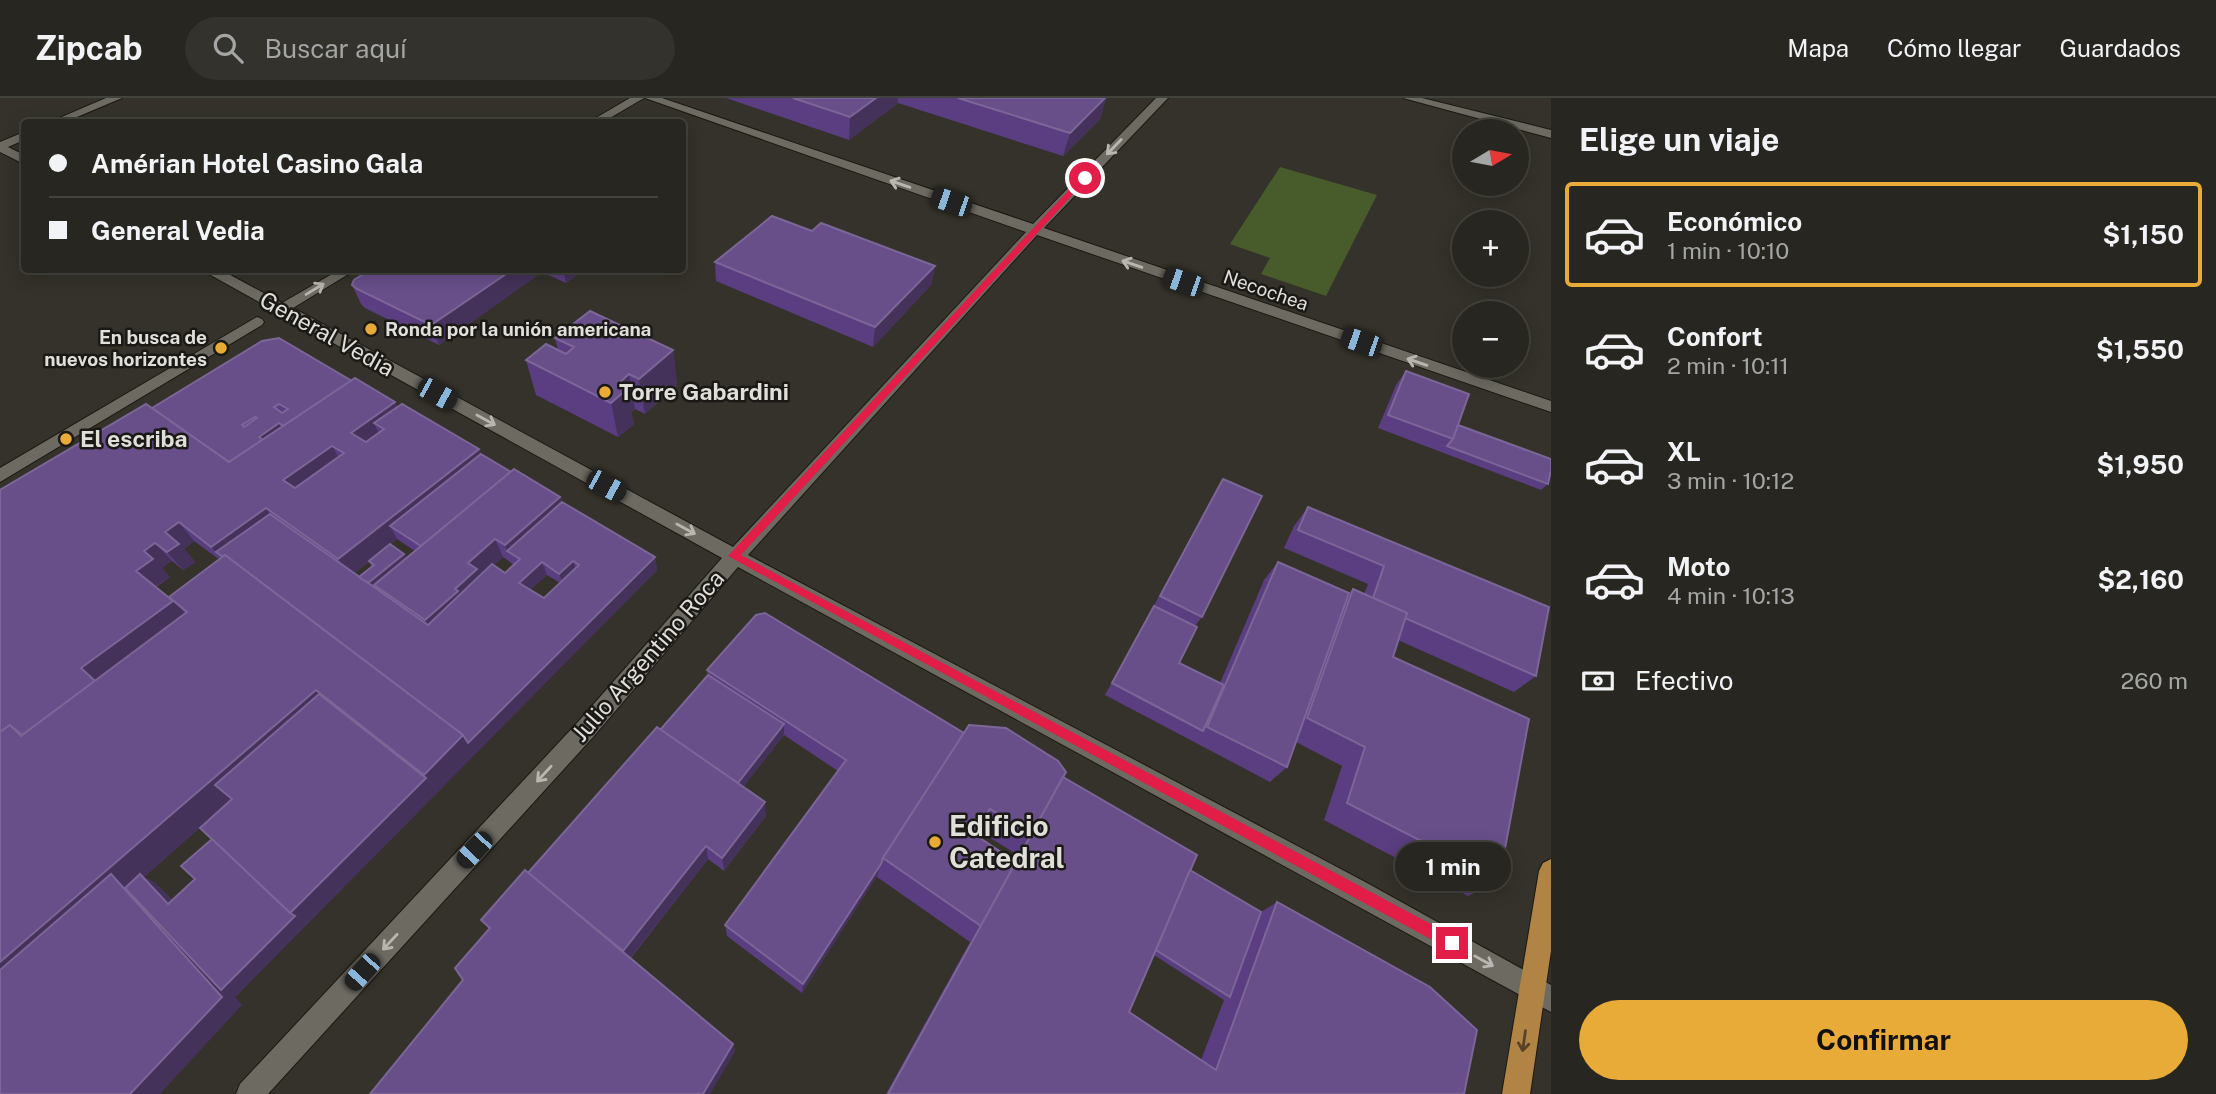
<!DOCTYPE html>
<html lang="es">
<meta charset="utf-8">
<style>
:root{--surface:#272620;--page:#33322d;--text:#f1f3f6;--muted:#a4a5a5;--line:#43433e;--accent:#e9ab38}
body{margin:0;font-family:"Public Sans",sans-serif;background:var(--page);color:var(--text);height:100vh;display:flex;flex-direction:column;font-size:26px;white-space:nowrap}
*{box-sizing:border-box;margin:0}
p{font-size:23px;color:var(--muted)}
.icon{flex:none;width:38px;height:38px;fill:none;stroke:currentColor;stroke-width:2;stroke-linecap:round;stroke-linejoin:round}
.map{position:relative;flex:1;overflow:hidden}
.panel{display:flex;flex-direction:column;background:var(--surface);width:665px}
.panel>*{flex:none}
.top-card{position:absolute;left:21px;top:21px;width:665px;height:154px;border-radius:7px;box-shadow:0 4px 18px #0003,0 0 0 2px var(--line);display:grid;align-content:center;height:154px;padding:0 28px;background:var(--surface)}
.needle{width:46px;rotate:80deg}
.tools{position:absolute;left:1452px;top:21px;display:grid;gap:14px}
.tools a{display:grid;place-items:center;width:77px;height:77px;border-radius:50%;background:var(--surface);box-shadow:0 4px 18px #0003,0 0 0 2px var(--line);font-size:35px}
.end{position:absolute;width:32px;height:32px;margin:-16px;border:9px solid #e11d48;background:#fff;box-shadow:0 0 0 4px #fff}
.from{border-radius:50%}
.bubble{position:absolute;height:49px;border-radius:24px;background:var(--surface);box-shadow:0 4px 18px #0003,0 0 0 2px var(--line);font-size:23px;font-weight:700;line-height:49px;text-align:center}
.car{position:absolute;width:21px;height:42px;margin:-21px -10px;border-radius:9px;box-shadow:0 0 5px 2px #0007;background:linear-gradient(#222 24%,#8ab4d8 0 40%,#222 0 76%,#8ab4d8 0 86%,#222 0)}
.top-card b{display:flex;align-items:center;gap:24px;height:66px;font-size:26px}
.top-card b+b{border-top:2px solid var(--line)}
.top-card i{width:18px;height:18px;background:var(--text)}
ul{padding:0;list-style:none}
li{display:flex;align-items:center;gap:21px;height:105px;margin:0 14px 10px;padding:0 14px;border:4px solid transparent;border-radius:7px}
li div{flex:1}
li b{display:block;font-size:26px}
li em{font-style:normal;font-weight:700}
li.active{border-color:var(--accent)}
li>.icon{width:63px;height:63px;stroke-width:1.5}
h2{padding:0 28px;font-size:32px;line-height:84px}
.pay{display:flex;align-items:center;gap:18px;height:77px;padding:0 28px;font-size:26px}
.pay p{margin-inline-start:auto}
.action{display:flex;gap:14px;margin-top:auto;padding:14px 28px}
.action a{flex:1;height:80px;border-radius:42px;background:var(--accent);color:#111;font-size:28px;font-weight:700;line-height:80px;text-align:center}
header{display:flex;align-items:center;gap:42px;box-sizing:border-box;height:98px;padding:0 35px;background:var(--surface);border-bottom:2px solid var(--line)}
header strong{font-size:33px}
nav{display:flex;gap:38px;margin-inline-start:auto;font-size:24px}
.search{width:490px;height:63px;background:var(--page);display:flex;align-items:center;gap:18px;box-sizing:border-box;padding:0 24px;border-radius:38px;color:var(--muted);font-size:26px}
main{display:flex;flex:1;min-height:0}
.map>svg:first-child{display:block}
</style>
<header>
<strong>Zipcab</strong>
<div class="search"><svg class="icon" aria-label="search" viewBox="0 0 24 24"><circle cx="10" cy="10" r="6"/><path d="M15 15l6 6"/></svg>Buscar aquí</div>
<nav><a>Mapa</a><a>Cómo llegar</a><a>Guardados</a></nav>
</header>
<main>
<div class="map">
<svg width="1551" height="996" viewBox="0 0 1551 996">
<rect width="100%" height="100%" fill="#34322a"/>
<path fill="#485c2b" d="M1280,69l97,28 -51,101 -65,-22 9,-16 -40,-14z"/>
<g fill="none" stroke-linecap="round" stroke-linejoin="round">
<defs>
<path id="pedestrian" d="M257,219l5,2 2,3 -2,3 -262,157v-14z"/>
<g id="minor">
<path d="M106,0h16l-57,24h-15z"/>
<path d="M630,0h14l-41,24h-14z"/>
<path d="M645,0h17l371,126 123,-126h12l-124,130 507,173v11l-514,-177 -289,320 619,328 184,102v27l-813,-445 -144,169 -326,358h-32l4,-10 338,-362 144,-164 -445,-246 -70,-39 -2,-3h16l61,33 57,-33h16l-62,38 440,239 293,-315z"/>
<path d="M1403,0h19l129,32v8z"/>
<path d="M24,34v8l-16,7 16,8v9l-24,-12v-10z"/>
</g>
<path id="primary" d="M1551,761v92l-21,143h-28l37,-223 4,-8z"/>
</defs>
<use href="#pedestrian" stroke="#1b1912" stroke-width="2"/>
<use href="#minor" stroke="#1b1912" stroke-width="2"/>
<use href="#primary" stroke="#1b1912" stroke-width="2"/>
<use href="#pedestrian" fill="#6c6a61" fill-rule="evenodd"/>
<use href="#minor" fill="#6c6a61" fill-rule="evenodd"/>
<use href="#primary" fill="#b18345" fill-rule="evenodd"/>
</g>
<g fill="#5a3e81" fill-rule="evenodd">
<path d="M726,0h380l-6,21 -37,37 -165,-53 -49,37z"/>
<path d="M812,133l123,35 -4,19 -58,62 -157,-66 -1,-19z"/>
<path d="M370,172h214l-18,13 -24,-11 -103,73 -74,-37 -4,-4 -9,-19z"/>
<path d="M555,240l118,12 4,35 -32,29 -10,-5 -4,3 3,12 -16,13 -82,-42 -10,-35 32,-10z"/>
<path d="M1406,273l52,54 90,59 -7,6 -163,-62 18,-43z"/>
<path d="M352,283l43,21 2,5 82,42 2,5 30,18 49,25 2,5 93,55 2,13 -421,426 -3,-1 9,10 -242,89 152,-686zM397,441l18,12 -8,7 -3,-4 -13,-10zM194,443l26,19 -51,37 16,16 -12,-12 -17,-14 14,-10 -8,-9 10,-7 11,9 12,-8 -11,-13zM503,459l11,8 -9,8 -11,-8zM369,464l3,5 -13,10 -5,-4zM547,477l13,8 -16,15 -14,-8zM232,701l-20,40 -17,40 -23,21 -17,-17 -11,-6z"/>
<path d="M1223,381l-21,138 -7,9 -16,37 41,20 44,-103 14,-18 71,31 4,-4 11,5 4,-10 -84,-36 10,-22 14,-19 228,169 -22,16 -116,-52 -5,17 106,224 -31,15 -144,-76 18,-54 -46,-24 -9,25 -17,15 -165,-87z"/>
<path d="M707,572l257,63 99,44 127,93 71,42 16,-10 187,192h-578l84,-152 -93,-65v-1l-75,117 -75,-57 -2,-11 113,-154 -54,-36 -41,52 23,29 -42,55 -16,-12 -77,99 102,86 2,8 -272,-72 26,-51 -8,-9 47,-47 132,-143 48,-55zM979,733l39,24 3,-5 -6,11 -39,-25zM1154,857l70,45 -23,60 -72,-48z"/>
</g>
<g fill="#45325a">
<path d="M876,0h22v5l-49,37 1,-23z"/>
<path d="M1105,0h1l-6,21 -37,37 7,-23z"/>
<path d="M935,168l-4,19 -58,62 2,-20z"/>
<path d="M512,172h29l1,2 -103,73 -8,-20z"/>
<path d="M563,172h21l-18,13z"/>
<path d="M673,252l4,35 -32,29 -6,-35z"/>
<path d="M629,276l6,35 -4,3 3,12 -16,13 -7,-34 7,-19z"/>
<path d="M395,304l8,19 -29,2 7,14 -20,15 -10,-19z"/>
<path d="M279,325l9,14 -16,11 -13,-11z"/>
<path d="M332,348l11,19 -48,34 -12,-19z"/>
<path d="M479,351l7,19 -96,58 7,13 -47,38 -12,-18z"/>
<path d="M560,399l6,18 -59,36 -2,-6z"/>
<path d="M266,410l13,19 -63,25 -5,-5z"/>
<path d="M179,424l15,19 -10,8 11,13 -12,8 -16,-18 -2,-20z"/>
<path d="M495,441l8,18 -22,20 -46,60 -10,-17 30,-31 13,-26z"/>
<path d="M155,445l17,18 -10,7 8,9 -17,11 -17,-17 8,-20z"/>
<path d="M404,456l4,6 -34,25 1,2 -5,5 -4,-7z"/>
<path d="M655,459l2,13 -219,222 -14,-17 39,-40z"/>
<path d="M573,463l4,13 -13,12 -5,-12z"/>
<path d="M542,464l5,13 -23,20 -5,-12z"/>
<path d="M173,503l17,17 -190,155 14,-44 67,-61z"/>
<path d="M316,592l17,19 -189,168 11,6 28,29 42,74 65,-73 136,-135 12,14 -202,204 -3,-1 9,10 -82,89h-30l-130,-90v-42z"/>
<path d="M784,626v11l-48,61 -1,-10z"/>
<path d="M765,704l1,14 -42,55 -2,-13z"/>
<path d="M990,711l-11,22 -16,23 11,-20z"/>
<path d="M706,748l2,13 -80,102 -5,-10z"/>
<path d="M881,766l-4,12 -75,117 1,-9z"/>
<path d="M733,946l2,8 -25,42h-7z"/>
</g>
<g fill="#684f8a" stroke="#7b6697" stroke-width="2" fill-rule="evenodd">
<path d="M793,0h83l-26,19z"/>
<path d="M958,0h147l-35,35z"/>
<path d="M772,118l40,15 9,-8 114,43 -60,61 -160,-65z"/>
<path d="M370,172h142l-81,55 -74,-36 -5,-4 2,-5z"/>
<path d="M590,213l83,39 -34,29 -10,-5 -11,10 9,5 -16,14 -85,-43 20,-16 20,10 8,-7 -19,-9z"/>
<path d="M279,240l73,43 -69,45 -4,-3 -20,14 4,3 -34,22 -77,-54 110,-67zM279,306l9,5 -6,4 -8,-6zM255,319l2,1 -13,9 -2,-2z"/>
<path d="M1406,273l63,23 -16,45 -65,-24z"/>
<path d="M355,280l40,24 -44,31 15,9 18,-13 -10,-6 28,-19 77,45 -141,110 -72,-51 -55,39 -32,-25 -14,10 14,12 -12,8 -12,-9 -11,8 9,8 -17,12 37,30 -92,67 14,13 -73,54 -7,-6h-1l-4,-4 -10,7v-242l146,-86 83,58zM332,348l12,7 -49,35 -12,-8z"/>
<path d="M1458,327l93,34v11l-3,14 -101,-38 6,-7z"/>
<path d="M481,356l30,18 -90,74 -31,-20z"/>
<path d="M514,371l46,28 -55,48 -10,-6 -27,24 9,6 -22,20 3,2 -33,29 -51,-35z"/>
<path d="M1223,381l39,17 -60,121 -42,-21z"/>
<path d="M562,404l93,55 -187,186 -5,-8 -238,-180 -2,2 -7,-5 54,-38 158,111 64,-61 13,9 15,-14 -13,-8zM573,463l6,4 -35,33 -25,-15 23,-21 17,12z"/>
<path d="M1308,409l241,100 -13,69 -131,-58 2,-5 -34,-15 11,-32 -86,-36z"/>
<path d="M390,446l14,10 -36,29 -9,-6 15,-12 -5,-4z"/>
<path d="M225,457l238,180 -39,40 -108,-85 -316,272v-230l10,-7 11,11 166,-124 -18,-15z"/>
<path d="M1278,464l71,31 -62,174 -80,-40z"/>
<path d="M1353,491l54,24 -14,44 136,62 -30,162 -152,-78 18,-56 -58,-29z"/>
<path d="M1154,508l43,21 -18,36 45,22 -21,46 -91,-48z"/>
<path d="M765,515l199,120 -81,125 -2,6 -78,120 -78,-59 121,-165 -139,-90 49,-55z"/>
<path d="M708,577l76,49 -46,59 -78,-53z"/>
<path d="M319,596l107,84 -136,135 -90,-85 32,-29 -17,-14z"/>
<path d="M969,627l37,3 52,33 8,11 -35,63 -41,-26 -16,25 42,28 -35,64 -98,-68z"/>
<path d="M657,629l108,75 -43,56 -16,-12 -83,105 -95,-78z"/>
<path d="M1063,679l134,78 -68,157 87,58 61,-168 153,85 47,43 -13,64h-576z"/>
<path d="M212,741l78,74 5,3 -74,74 -96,-102 15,-14 28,30 27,-25 -14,-13z"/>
<path d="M525,772l208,174 -30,50h-333l93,-114 -8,-12 35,-40 -9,-8z"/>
<path d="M1190,772l71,42 -31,85 -74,-47z"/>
<path d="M111,776l111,123 -92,97h-130v-124z"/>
</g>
<defs><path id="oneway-shaft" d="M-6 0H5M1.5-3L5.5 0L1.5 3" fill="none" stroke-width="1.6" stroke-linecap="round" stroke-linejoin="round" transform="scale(1.75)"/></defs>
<g stroke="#b7b6b0">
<use href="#oneway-shaft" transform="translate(1114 49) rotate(134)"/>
<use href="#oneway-shaft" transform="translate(900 86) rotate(-161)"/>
<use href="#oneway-shaft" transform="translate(1132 166) rotate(-161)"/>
<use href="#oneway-shaft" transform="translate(315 191) rotate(-31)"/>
<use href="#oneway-shaft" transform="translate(1417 264) rotate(-161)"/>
<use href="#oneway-shaft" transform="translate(486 322) rotate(29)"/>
<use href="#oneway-shaft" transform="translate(686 431) rotate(29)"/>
<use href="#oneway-shaft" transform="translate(544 676) rotate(133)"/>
<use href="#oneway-shaft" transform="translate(390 844) rotate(133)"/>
<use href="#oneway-shaft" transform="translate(1484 863) rotate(29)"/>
</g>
<use stroke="#564329" href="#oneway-shaft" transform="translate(1524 943) rotate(98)"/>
<path fill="#e11d48" d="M1082,78l6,2 -347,377 716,383 3,5 -3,5 -5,2 -5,-2 -719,-392z"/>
<g fill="#e9ab38" stroke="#1a1916" stroke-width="2.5">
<circle cx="371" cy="231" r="7"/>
<circle cx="221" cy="250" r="7"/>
<circle cx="605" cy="294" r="7"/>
<circle cx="66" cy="341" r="7"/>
<circle cx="935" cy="744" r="7"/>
</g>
<g text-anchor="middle" stroke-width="5" stroke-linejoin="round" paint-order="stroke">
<g font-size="19" fill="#e0dfda" stroke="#1a1916">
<text transform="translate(1266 192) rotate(19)" y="7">Necochea</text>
</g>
<g font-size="19" font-weight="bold" fill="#e0dfda" stroke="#1a1916" text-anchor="start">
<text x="385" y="238">Ronda por la unión americana</text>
<text x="207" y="246" text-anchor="end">En busca de<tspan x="207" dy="22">nuevos horizontes</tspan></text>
</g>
<g font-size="23" fill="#e0dfda" stroke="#1a1916">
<text transform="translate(327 236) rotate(29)" y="8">General Vedia</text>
<text transform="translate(648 558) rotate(-49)" y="8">Julio Argentino Roca</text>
</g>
<g font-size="23" font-weight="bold" fill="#e0dfda" stroke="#1a1916" text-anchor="start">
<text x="619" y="302">Torre Gabardini</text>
<text x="80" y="349">El escriba</text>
</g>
<g font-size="28" font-weight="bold" fill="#e0dfda" stroke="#1a1916" text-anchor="start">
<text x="949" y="738">Edificio<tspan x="949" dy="32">Catedral</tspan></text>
</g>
</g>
</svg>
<div class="tools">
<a><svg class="needle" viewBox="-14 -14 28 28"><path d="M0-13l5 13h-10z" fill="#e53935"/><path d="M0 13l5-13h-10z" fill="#a4a5a5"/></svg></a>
<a>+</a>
<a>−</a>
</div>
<i class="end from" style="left:1085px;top:80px"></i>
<i class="end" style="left:1452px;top:845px"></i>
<div class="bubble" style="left:1395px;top:744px;width:116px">1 min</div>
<i class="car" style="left:951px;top:104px;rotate:289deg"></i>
<i class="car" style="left:1183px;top:184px;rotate:289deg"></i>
<i class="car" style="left:1361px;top:244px;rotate:289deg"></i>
<i class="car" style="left:437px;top:296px;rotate:119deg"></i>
<i class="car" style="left:606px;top:388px;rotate:119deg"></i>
<i class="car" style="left:474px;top:752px;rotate:223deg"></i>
<i class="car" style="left:362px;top:874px;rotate:222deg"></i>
<div class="top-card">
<b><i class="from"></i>Amérian Hotel Casino Gala</b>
<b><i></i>General Vedia</b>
</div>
</div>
<section class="panel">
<h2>Elige un viaje</h2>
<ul>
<li class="active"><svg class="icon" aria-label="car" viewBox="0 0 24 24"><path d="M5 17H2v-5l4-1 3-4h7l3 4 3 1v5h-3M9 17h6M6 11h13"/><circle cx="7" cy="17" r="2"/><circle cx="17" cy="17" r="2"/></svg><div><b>Económico</b><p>1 min · 10:10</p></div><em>$1,150</em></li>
<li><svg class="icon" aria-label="car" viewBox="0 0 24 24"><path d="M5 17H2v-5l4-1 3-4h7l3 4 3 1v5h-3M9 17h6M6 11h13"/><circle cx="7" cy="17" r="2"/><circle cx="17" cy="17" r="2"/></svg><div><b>Confort</b><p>2 min · 10:11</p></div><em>$1,550</em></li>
<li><svg class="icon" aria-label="car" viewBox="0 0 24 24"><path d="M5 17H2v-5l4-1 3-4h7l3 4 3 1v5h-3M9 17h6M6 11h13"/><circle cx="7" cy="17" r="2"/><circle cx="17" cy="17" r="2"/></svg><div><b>XL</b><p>3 min · 10:12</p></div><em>$1,950</em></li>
<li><svg class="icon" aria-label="car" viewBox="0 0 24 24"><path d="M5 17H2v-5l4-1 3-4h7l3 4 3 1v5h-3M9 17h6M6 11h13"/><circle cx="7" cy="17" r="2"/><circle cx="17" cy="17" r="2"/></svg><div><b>Moto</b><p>4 min · 10:13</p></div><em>$2,160</em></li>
</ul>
<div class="pay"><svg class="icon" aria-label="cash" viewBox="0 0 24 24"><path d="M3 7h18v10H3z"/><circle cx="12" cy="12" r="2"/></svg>Efectivo<p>260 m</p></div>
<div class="action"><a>Confirmar</a></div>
</section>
</main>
